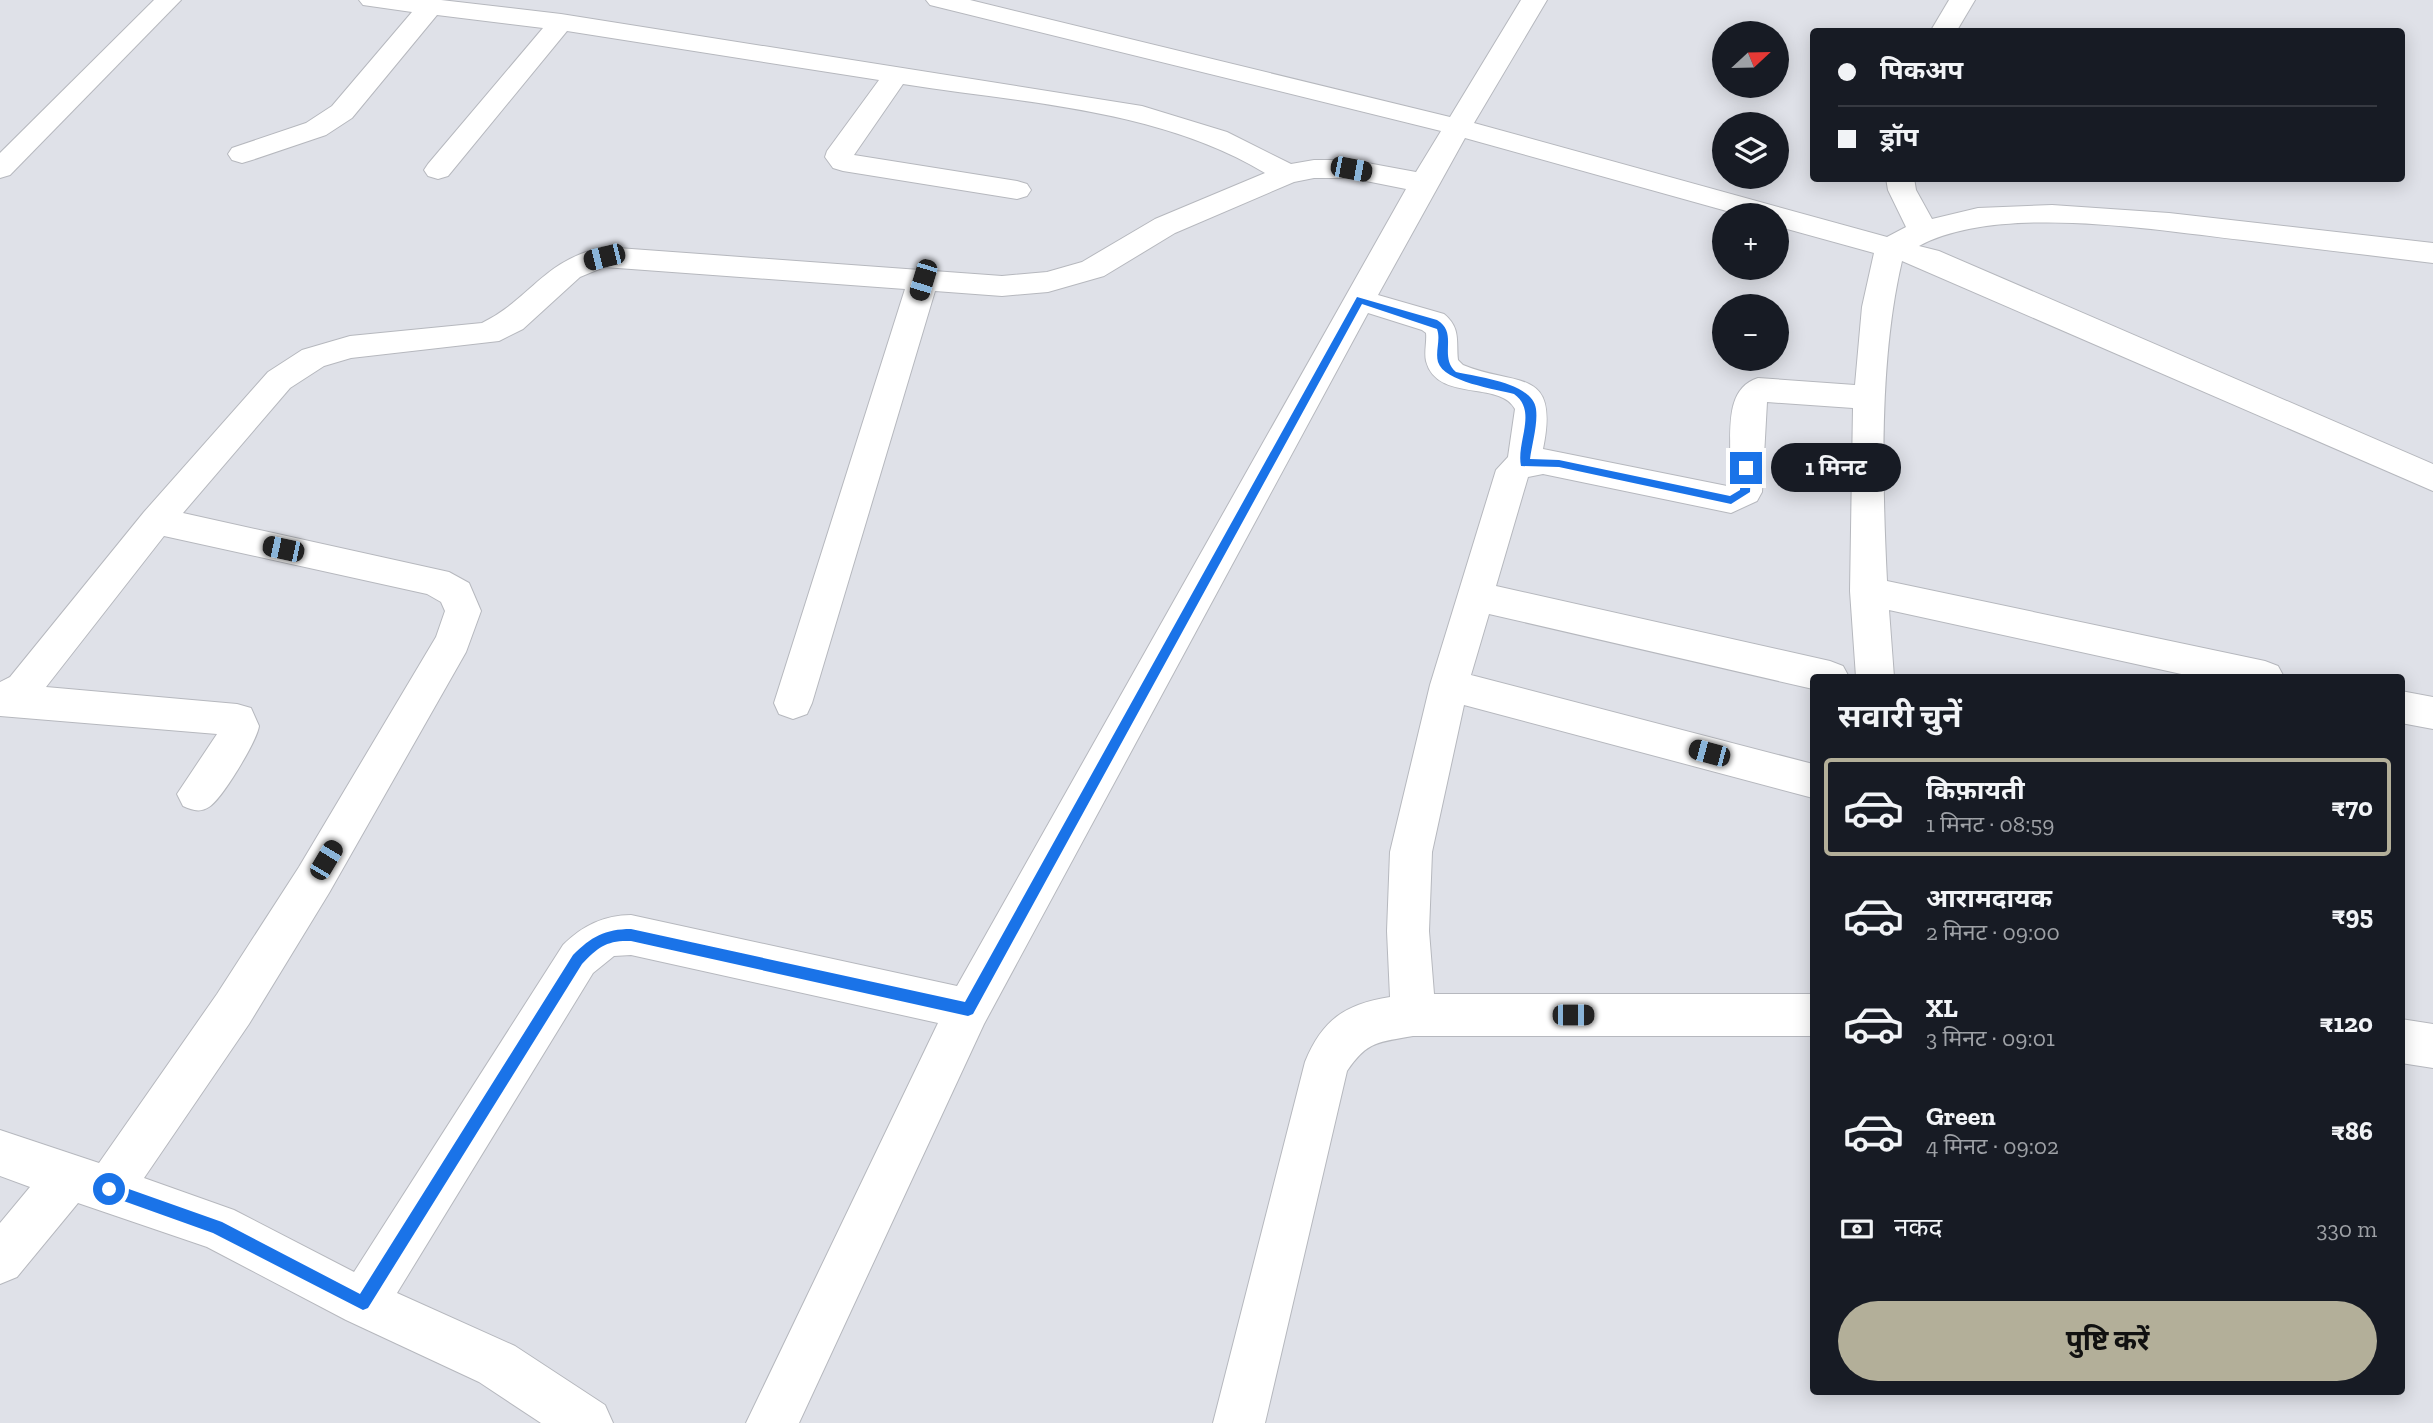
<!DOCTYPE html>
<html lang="hi">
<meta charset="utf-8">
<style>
:root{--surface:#171b24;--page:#242831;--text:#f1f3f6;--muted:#9ea1a6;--line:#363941;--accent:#b3af99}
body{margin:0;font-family:"Zilla Slab","Noto Sans Devanagari",serif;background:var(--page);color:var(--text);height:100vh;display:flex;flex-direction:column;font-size:26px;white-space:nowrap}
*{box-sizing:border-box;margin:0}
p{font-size:23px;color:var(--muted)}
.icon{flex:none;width:38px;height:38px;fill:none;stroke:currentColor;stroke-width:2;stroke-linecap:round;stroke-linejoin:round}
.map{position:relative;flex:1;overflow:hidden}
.panel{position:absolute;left:1810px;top:674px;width:595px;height:721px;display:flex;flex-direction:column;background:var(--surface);border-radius:7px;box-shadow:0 4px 18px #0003}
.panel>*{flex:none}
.banner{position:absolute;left:1810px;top:28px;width:595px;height:154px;border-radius:7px;box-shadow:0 4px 18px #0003;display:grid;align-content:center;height:154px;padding:0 28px;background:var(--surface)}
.needle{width:46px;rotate:68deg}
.buttons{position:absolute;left:1712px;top:21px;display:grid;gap:14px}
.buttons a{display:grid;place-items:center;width:77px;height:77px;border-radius:50%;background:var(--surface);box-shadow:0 4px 18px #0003;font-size:35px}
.end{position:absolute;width:32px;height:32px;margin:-16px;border:9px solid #1a73e8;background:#fff;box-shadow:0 0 0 4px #fff}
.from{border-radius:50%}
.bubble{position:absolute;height:49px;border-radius:24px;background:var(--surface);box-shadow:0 4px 18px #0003;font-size:23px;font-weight:700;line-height:49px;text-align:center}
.car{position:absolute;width:21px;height:42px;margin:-21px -10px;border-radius:9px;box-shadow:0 0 5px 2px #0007;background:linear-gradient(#222 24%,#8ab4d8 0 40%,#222 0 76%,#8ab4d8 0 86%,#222 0)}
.banner b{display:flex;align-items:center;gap:24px;height:66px;font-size:26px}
.banner b+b{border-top:2px solid var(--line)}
.banner i{width:18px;height:18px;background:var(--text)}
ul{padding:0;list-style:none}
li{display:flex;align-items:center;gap:21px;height:98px;margin:0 14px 10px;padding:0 14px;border:4px solid transparent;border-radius:7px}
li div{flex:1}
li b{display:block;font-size:26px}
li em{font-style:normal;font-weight:700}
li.active{border-color:var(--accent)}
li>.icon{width:63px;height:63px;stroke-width:1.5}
h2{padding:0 28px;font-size:32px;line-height:84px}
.pay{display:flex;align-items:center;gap:18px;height:77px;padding:0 28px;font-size:26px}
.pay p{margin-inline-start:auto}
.primary-button{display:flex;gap:14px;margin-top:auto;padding:14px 28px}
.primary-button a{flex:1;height:80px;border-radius:42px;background:var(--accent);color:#111;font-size:28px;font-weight:700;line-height:80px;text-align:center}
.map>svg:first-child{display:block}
</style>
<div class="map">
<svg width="2433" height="1423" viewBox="0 0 2433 1423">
<rect width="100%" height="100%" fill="#dfe1e8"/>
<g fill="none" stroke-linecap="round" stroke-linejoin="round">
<defs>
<g id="minor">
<path d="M154,0h27l-171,175 -10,3v-25z"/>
<path d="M359,0h82l120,14 581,92 85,26 64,32 23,-4h37l65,12 25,-41 -511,-126 -4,-5h44l480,117 71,-117h26l-73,123 413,114 19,-10 -18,-37 -2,-12h28l2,12 16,29 46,-11 74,-3 117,8 264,30v20c-63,-8 -126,-15 -190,-23 -89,-10 -244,-37 -324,6l20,5 494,213v27l-531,-230c-23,98 -20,219 -15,320l378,80 13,5 6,11h-89l-306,-67 5,67h-38l-6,-86 3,-183 -86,-6 -5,90 -5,9 -26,12 -188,-39 -15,3 -32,109 334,75 13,5 6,11h-36v12l-324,-75 -18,61 342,89v34l-349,-93 -32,147 -3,79 5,63h379v42h-400c-34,6 -46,5 -66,35l-82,352h-52l92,-361c17,-42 40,-58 85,-65l-3,-66 3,-79 40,-167 66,-215 12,-13 7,-48c-15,-29 -78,-6 -89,-48 -2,-9 1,-19 0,-28l-4,-3 -54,-17 -384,711 -185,399h-53l192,-400 -307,-68 -17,1 -21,17 -196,320 118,53 90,59 8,18h-72l-62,-41 -133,-62 -139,-73 -129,-44 -61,74 -17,7v-61l30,-36 -30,-11v-46l99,33 118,-169 82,-127 137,-230 9,-26 -4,-9 -14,-8 -263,-58 -118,151 191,17 14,4 8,18c-2,15 -37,73 -50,81 -9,6 -17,3 -26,-1l-6,-12 40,-60 -217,-18v-34l10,-5 134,-165 124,-140 34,-22 48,-14 132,-13c50,-25 61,-63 122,-76l398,29 45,-4 35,-10 73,-43 110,-46c-106,-64 -242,-70 -362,-89l-49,71 163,26 10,3 4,6 -4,6 -10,3 -174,-28 -10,-3 -8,-11 2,-6 52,-71 -312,-49 -119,145 -10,3 -10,-3 -4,-6 4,-6 115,-136 -106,-13 -85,103 -26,17 -74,25 -10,3 -10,-3 -4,-6 4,-6 74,-25 26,-17 80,-94 -49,-7zM1465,138l276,77h35v11l98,27 -12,54 -7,78 -97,-7c-42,13 -21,76 -31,108l-184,-37c17,-83 -27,-62 -80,-84l-5,-5c-2,-19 3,-32 -14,-46l-66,-19zM1314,178h37l55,11 -449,797 -326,-71c-27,0 -49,11 -68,30l-209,327 -120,-62 -90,-32 105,-154 80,-131 137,-241 15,-41 -12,-28 -20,-11 -266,-59 107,-125 34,-22 27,-8 148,-17 24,-12 57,-52 24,-10 301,22 -131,414 5,11 14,5 14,-5 5,-11 123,-412 67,5 46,-4 56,-16 71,-43 119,-51z"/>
<path d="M1949,0h26l-19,32h-26z"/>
<path d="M2401,691l32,6v32l-32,-6z"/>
<path d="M2401,1019l32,5v44l-32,-5z"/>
</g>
</defs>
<use href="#minor" stroke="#b6b8be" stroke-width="2"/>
<use href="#minor" fill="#fff" fill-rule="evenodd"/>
</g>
<path fill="#1a73e8" d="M1357,297l80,23c22,13 1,36 19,52 22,5 77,11 80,37 2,15 -4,35 -6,50l29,1 171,36 10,-6 1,-22 5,-4 5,4 -1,24 -19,12 -172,-37 -38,-1c-5,-24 17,-55 -7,-72 -18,-5 -70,-12 -76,-32 -3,-11 3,-22 -1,-33l-75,-25 -389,710 -5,2 -337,-75c-24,-1 -33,6 -49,23l-214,344 -5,2 -150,-77 -109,-39v-10l5,-2 113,40 138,72 213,-339c18,-18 32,-26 58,-26l334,73z"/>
</svg>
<div class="buttons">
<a><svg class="needle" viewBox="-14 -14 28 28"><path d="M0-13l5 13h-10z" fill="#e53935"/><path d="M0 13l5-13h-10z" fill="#9ea1a6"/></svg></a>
<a><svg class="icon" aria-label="layers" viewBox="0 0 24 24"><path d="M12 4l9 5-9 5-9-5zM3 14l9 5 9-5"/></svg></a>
<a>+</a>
<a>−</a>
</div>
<i class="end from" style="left:109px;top:1189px"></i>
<i class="end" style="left:1746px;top:468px"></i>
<div class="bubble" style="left:1771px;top:443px;width:130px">1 मिनट</div>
<i class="car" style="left:1351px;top:169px;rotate:101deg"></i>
<i class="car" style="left:604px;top:257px;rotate:256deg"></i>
<i class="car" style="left:923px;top:280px;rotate:197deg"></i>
<i class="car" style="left:283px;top:549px;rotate:282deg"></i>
<i class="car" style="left:1709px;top:753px;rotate:285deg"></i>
<i class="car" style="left:326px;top:860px;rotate:31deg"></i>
<i class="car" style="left:1573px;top:1015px;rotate:90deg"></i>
<div class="banner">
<b><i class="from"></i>पिकअप</b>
<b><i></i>ड्रॉप</b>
</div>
<section class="panel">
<h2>सवारी चुनें</h2>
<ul>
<li class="active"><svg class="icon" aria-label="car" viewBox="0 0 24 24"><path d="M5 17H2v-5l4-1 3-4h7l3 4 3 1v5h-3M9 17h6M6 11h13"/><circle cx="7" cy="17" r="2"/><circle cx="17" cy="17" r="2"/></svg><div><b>किफ़ायती</b><p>1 मिनट · 08:59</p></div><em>₹70</em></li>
<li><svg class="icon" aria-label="car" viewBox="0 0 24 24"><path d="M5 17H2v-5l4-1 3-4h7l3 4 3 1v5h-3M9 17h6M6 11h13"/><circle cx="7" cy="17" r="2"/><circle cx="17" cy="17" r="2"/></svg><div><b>आरामदायक</b><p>2 मिनट · 09:00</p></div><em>₹95</em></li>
<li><svg class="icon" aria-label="car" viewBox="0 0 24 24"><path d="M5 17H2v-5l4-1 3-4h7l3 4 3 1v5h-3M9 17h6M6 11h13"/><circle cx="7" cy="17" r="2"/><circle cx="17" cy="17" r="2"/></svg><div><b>XL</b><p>3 मिनट · 09:01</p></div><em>₹120</em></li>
<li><svg class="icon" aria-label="car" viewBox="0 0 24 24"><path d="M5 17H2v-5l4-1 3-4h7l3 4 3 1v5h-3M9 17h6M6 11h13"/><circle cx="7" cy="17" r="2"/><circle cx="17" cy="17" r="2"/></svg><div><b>Green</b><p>4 मिनट · 09:02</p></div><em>₹86</em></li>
</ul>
<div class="pay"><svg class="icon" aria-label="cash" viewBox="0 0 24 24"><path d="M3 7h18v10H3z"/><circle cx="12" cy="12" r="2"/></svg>नकद<p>330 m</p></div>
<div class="primary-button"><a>पुष्टि करें</a></div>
</section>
</div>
